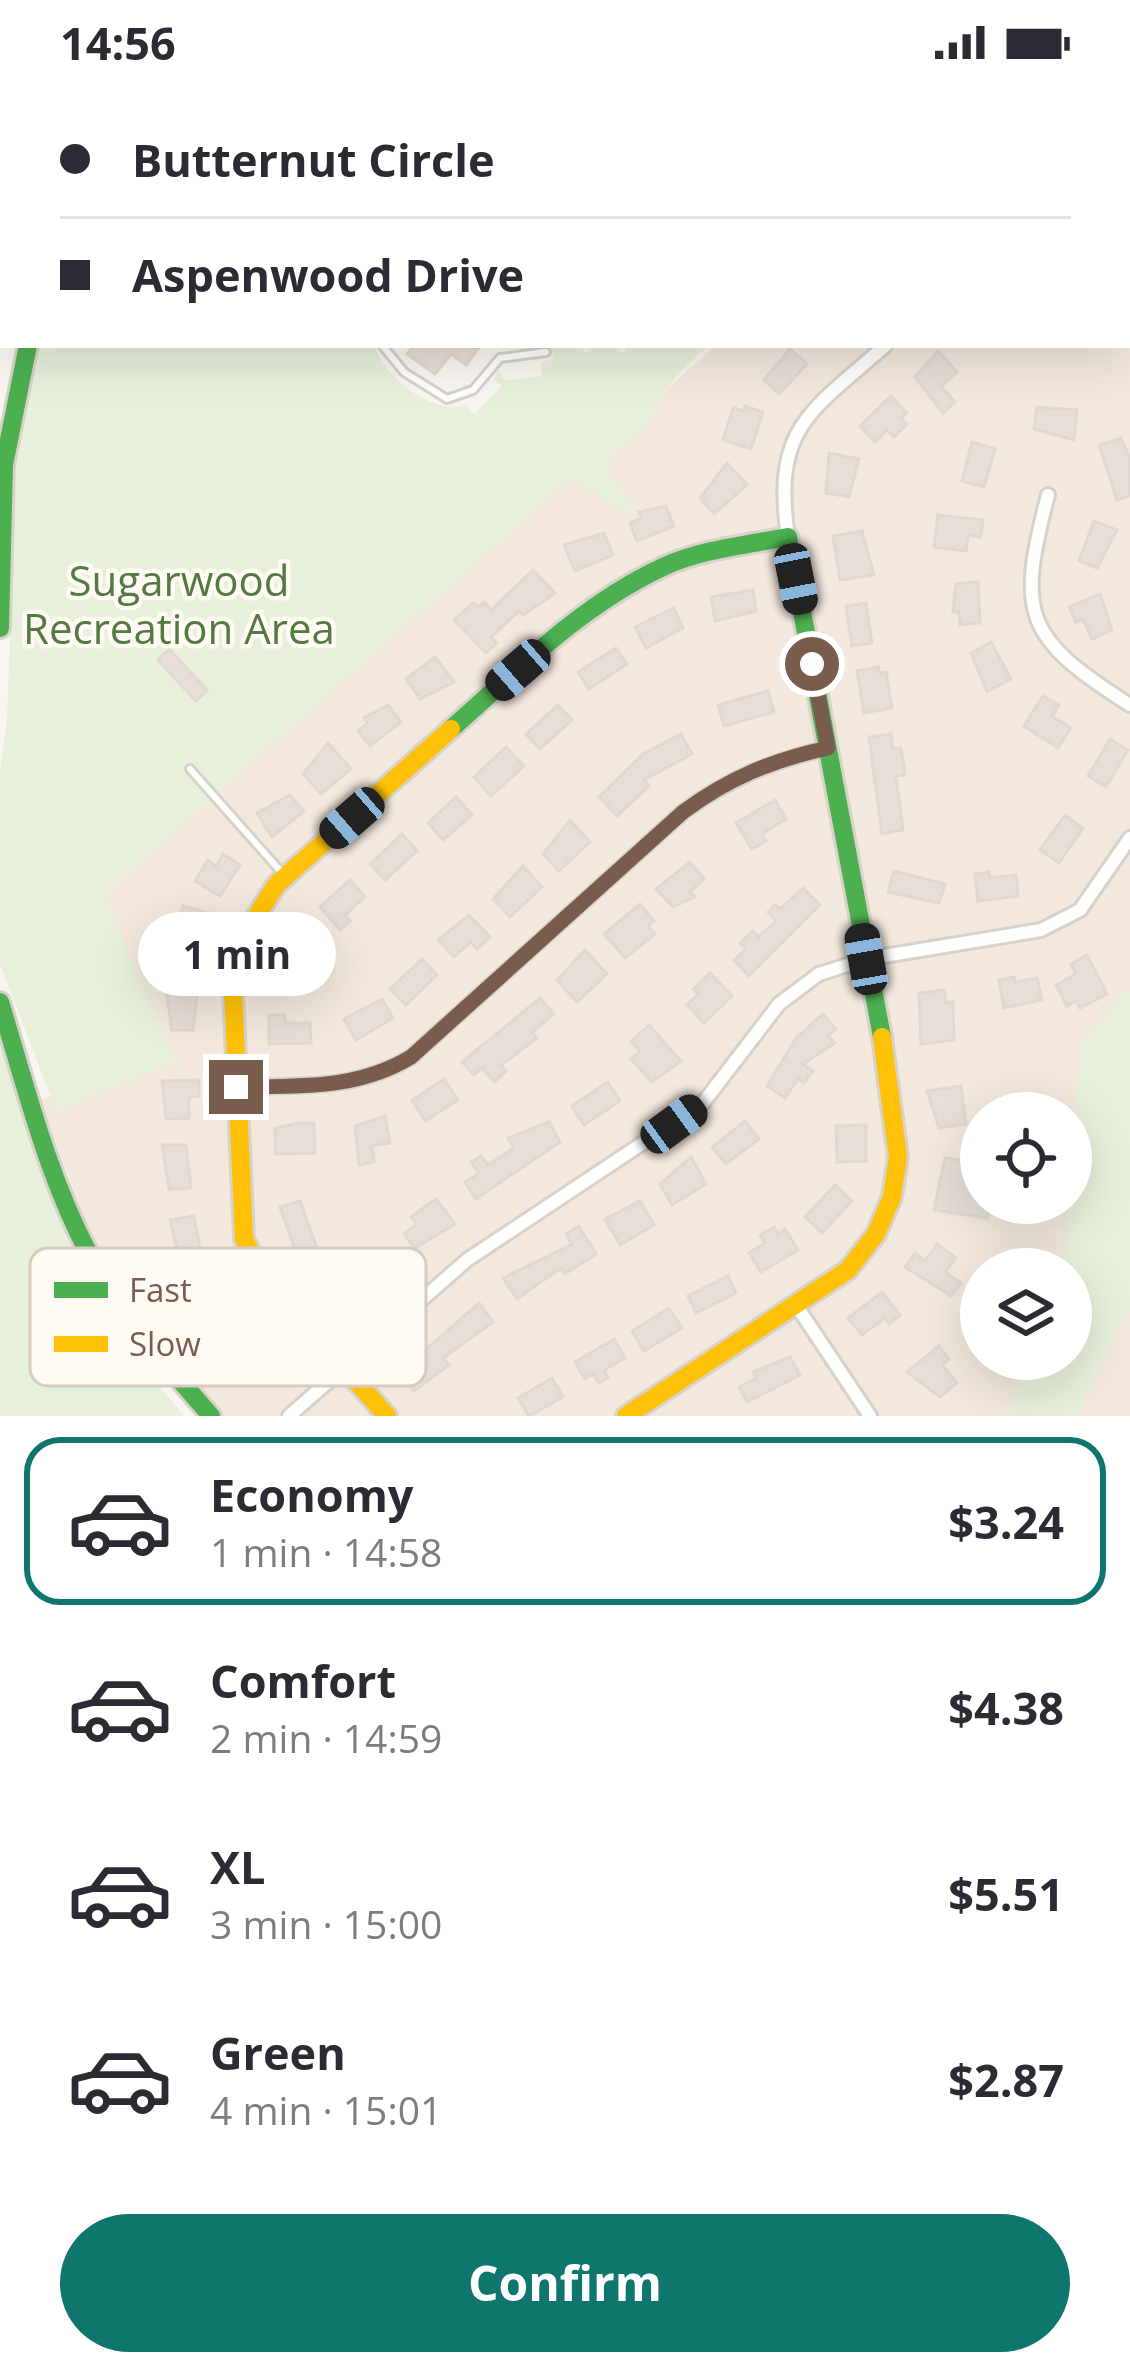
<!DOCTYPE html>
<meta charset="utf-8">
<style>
:root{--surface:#fff;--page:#f7f7f7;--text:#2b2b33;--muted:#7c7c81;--line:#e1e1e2;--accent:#0f766e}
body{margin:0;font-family:"Open Sans",sans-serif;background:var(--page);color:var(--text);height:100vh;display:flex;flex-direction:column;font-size:45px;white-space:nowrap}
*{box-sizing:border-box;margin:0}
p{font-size:39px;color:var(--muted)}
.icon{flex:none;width:66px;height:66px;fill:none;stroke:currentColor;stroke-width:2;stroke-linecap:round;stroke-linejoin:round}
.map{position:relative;height:1332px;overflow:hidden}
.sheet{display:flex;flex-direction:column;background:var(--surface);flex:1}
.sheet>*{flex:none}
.guide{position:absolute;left:0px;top:0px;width:1131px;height:264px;box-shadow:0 12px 48px #0002;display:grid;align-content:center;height:264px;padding:0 60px;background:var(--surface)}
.tools{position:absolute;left:960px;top:1008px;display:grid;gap:24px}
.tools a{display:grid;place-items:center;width:132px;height:132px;border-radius:50%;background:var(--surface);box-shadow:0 12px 48px #0002;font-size:60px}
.end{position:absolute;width:54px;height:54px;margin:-27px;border:15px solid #7a5c4d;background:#fff;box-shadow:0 0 0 6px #fff}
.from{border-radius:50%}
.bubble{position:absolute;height:84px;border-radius:42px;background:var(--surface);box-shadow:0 12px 48px #0002;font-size:39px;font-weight:700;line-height:84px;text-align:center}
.car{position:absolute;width:36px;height:72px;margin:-36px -18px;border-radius:15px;box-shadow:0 0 9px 3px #0007;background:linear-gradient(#222 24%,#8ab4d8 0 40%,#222 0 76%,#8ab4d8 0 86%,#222 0)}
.guide b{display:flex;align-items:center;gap:42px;height:114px;font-size:45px}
.guide b+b{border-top:3px solid var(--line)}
.guide i{width:30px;height:30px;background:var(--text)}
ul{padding:21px 0 0;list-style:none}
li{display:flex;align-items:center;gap:36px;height:168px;margin:0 24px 18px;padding:0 36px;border:6px solid transparent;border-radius:36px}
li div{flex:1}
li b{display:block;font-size:45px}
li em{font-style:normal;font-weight:700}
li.selected{border-color:var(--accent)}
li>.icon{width:108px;height:108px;stroke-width:1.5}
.button{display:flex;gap:24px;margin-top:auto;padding:24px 60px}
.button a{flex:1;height:138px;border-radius:72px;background:var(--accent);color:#fff;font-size:48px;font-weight:700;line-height:138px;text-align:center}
.status{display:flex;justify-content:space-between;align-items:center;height:84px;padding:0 60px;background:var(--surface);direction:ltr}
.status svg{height:33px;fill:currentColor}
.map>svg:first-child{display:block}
</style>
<div class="status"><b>14:56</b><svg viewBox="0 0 49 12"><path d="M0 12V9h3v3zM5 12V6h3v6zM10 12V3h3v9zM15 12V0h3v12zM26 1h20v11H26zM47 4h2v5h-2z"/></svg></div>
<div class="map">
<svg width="1130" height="1332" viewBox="0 0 1130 1332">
<rect width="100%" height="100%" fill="#f9f5f0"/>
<g fill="#f2e8de" fill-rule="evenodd">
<path d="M996,0h134v953l-59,232h-90v90h84l-39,57h-804l-81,-94 -45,-72 -56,-150 57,-23 -10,-167 629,-565h412v-258h-135zM981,1029h90v90h-90z"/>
<path d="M1130,1152v180h-70z"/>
</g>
<g fill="#e7f0db">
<path d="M40,261h334c11,33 57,70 92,60l8,9 28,-28 -8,-6 5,-10 5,11 38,-5 -1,-14 12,-3 -2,-14h31l3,9 7,-9h22l9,8 6,-8h80c-32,29 -40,37 -59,74 -11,21 -39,26 -43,51l25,34 -4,10 -56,-36 -468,416 66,155 12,10 -126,52 -56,-147v-191l7,-53 9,-251z"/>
<path d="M1130,903v317l-52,112h-73l25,-57h41v-90h-8l18,-227z"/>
<path d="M0,952l67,202 51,97 66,81h-184z"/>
</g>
<g fill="#e6ded7" stroke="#e2d8d2" stroke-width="3">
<path d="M414,261h67l-15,20 -15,-11 -16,20 -28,-20z"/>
<path d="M790,265l17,15 -28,30 -15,-14z"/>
<path d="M938,267l19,21 -16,14 14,16 -12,11 -28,-36z"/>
<path d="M891,312l16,17 -6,5 6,6 -13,13 -7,-7 -12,12 -15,-16z"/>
<path d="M745,322l18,6 -12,37 -28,-9 10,-32 10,3z"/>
<path d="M1037,323l40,3 -3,30 -40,-11z"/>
<path d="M1121,354l9,21v37l-13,4 -18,-55z"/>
<path d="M972,358l23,7 -11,38 -22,-6z"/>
<path d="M829,369l30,6 -10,38 -23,-4z"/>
<path d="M727,379l20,22 -33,29 -14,-16z"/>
<path d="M666,422l8,20 -37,15 -7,-18 12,-5 -3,-6z"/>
<path d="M938,431l45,5 -2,17 -13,-2 -2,16 -32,-4z"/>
<path d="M1094,437l23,9 -20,38 -18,-7z"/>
<path d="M862,447l12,44 -34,5 -7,-44z"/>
<path d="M604,449l9,22 -38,16 -11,-26z"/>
<path d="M533,486l22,23 -32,22 -4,-4 -28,26 6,6 -11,10 -32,-33 19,-17 5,4 6,-5 7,8z"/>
<path d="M978,498l2,41 -20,2 -1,-13h-6l3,-28z"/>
<path d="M753,506l3,21 -41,10 -4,-24z"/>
<path d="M1100,510l12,36 -20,9 -9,-20 -7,3 -7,-15z"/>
<path d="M866,519l6,40 -20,3 -6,-40z"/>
<path d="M674,524l9,20 -37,20 -11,-21z"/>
<path d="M991,558l20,37 -24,13 -16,-39z"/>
<path d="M616,564l11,16 -38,25 -11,-17z"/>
<path d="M169,565l38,41 -11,11 -38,-41z"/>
<path d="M435,573l19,25 -34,17 -14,-20z"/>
<path d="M878,583l1,6 7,-1 6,36 -28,5 -7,-42z"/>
<path d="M768,607l6,21 -50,14 -6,-21z"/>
<path d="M1043,612l16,9 -7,11 19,12 -13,20 -34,-22z"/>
<path d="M388,621l13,17 -31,24 -12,-15 10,-8 -4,-5z"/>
<path d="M558,621l14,15 -32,29 -14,-15z"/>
<path d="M681,650l11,20 -48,26 5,6 -32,30 -18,-19 44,-43z"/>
<path d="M891,650l2,15 8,-1 4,27 -9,1 7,54 -21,4 -13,-97z"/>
<path d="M1110,655l18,11 -22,37 -18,-11z"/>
<path d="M328,659l23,26 -30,25 -18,-20z"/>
<path d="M506,663l18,19 -33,30 -17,-19z"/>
<path d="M290,711l14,16 -32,26 -15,-24z"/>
<path d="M456,713l16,18 -29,25 -15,-17z"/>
<path d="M775,716l11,19 -24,15 4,7 -14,8 -16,-26z"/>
<path d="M1065,731l18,13 -24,35 -19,-13z"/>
<path d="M570,736l20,22 -31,29 -16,-17z"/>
<path d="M402,750l15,17 -32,29 -15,-16z"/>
<path d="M223,770l17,11 -20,31 -25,-15 13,-21 8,6z"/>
<path d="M690,778l14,17 -14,13 5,5 -22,10 -17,-18z"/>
<path d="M523,782l19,21 -32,30 -17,-18z"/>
<path d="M894,787l51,13 -6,19 -51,-11z"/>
<path d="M989,788l1,6 26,-3 2,21 -40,5 -3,-27z"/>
<path d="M350,796l15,17 -20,18 5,6 -10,9 -20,-23z"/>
<path d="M803,804l17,17 -71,71 -15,-16 12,-11 -6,-6 13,-12 5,6 18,-16 -8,-9 7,-7 5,4z"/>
<path d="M640,820l14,17 -6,5 7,8 -30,24 -21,-24z"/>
<path d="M183,822l27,7 -9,37 -21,-5 4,-14 -7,-2z"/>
<path d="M469,831l21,22 -13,12 -6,-7 -17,15 -16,-17z"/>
<path d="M299,837l21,10 -6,28 -10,-5 -10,21 -16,-7z"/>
<path d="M585,866l22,24 -30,28 -20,-22z"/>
<path d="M1087,871l20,39 -27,14 -4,-7 -9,5 -11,-21 20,-11 -5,-10z"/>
<path d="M422,875l15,16 -31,30 -16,-16z"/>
<path d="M710,889l22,23 -28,27 -17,-18 11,-11 -5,-5z"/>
<path d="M1014,893l1,5 22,-4 5,22 -38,8 -5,-28z"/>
<path d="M173,894h20l-1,10 6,1 -5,41h-21l-6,-40h7z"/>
<path d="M944,906l2,13 7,-1 1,38 -33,4 -2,-51z"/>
<path d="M540,914l14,16 -22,18 5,6 -36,27 5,6 -12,11 -12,-14 -8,7 -12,-13z"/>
<path d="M382,915l11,19 -37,22 -12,-21z"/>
<path d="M823,930l13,15 -8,7 7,7 -32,21 10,7 -9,12 -6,-4 -13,19 -18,-12 29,-48z"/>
<path d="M269,931h16v8h25l1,20 -42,1z"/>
<path d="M649,941l32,36 -29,21 -21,-23 9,-8 -9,-10z"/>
<path d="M444,995l14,21 -33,21 -13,-21z"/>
<path d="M199,996v16l-10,1v21l-23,1 -4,-38z"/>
<path d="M608,998l12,19 -36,24 -12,-19z"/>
<path d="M961,1002l5,38 -27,4 -12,-37z"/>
<path d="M385,1032l5,27 -18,3 2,16 -15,3 -4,-39z"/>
<path d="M745,1037l14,18 -33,25 -14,-17z"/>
<path d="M549,1038l11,20 -84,57 -11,-17 14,-9 -8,-11 10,-6 7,9 26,-17 -6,-10z"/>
<path d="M299,1039h15l1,30 -40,1v-26z"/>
<path d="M866,1041v36l-29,1 -1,-36z"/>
<path d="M162,1061h24l5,43 -22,1z"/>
<path d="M691,1073l15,27 -34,21 -12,-21z"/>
<path d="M945,1074l30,4 -2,10 8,1 -3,27 12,3 -3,15 -53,-8z"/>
<path d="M835,1101l17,16 -30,32 -17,-16z"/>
<path d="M436,1115l19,25 -40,24 -11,-14 13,-10 -6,-7z"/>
<path d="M300,1117l18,50 -20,7 -18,-51z"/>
<path d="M640,1117l14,24 -34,20 -15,-26z"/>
<path d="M194,1132l8,43 -22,3 -10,-42z"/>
<path d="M579,1142l17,28 -31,20 -4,-6 -44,31 -14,-21 69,-34 -6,-10z"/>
<path d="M774,1143l4,7 7,-5 13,21 -37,22 -12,-19 16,-10 -5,-8z"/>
<path d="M937,1160l19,14 -11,14 16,11 -10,13 -46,-29 10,-14 10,8z"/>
<path d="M728,1192l8,17 -40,20 -8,-17z"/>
<path d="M882,1208l18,23 -11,9 -4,-6 -23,17 -14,-17z"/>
<path d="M479,1219l14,19 -50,36 6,7 -35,26 -15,-18z"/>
<path d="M669,1224l13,20 -38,23 -12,-20z"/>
<path d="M614,1255l11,19 -21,12 4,8 -9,5 -6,-9 -8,5 -10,-17z"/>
<path d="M939,1262l10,13 -7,6 15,18 -17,14 -33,-25z"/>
<path d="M790,1273l10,18 -53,27 -8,-15 17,-9 -3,-6z"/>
<path d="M552,1294l11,19 -34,19 -11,-18z"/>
</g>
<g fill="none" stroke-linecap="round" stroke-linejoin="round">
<defs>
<g id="lane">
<path d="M661,0l3,3"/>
<path d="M536,3l3,-3"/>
<path d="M623,3l2,-3"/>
<path d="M862,3v-3"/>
<path d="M382,261l22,27 43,27 26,-9 27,-32 46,-6"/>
<path d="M190,685l93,105"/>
</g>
<g id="street">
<path d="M1128,56l2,-1"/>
<path d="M1048,411c-32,121 -23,143 82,210"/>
<path d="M788,453c-16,-110 22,-125 98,-192"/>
<path d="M236,1003c63,-2 120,4 175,-30l272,-245c47,-34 89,-51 145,-64"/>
<path d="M796,1221l74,111"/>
<path d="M289,1332l178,-156 236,-157 76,-99 40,-30 47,-15 175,-29 39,-20 50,-72"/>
</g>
<g id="fast">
<path d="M128,3l4,-3"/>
<path d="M0,79l3,-1"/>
<path d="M0,544l4,-163 24,-120"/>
<path d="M451,645c67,-59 130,-124 212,-162 39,-18 83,-22 125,-30l94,500"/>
<path d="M0,918c26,85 47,173 89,252 32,60 78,111 122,162"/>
</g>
<g id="slow">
<path d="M387,1332l-127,-144 -16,-33 -11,-250 13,-56 30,-48 175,-156"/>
<path d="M626,1332l222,-146 28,-36 16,-37 6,-40 -16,-120"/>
</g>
</defs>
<use href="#lane" stroke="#d7d1cb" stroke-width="12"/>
<use href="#street" stroke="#d7d1cb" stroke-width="18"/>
<use href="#fast" stroke="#d9d2cb" stroke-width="24"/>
<use href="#slow" stroke="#d9d2cb" stroke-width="24"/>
<use href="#lane" stroke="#fefefd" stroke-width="6"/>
<use href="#street" stroke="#fefefd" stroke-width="12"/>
<use href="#fast" stroke="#4caf50" stroke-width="18"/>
<use href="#slow" stroke="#ffc107" stroke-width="18"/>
</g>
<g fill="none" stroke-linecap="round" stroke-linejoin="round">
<path stroke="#7a5c4d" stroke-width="15" d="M236,1003c63,-1 120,3 175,-30l272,-245c46,-34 89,-52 145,-64l-16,-84"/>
</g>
<g text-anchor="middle" stroke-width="9" stroke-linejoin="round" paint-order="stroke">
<g font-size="42" fill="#537a41" stroke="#fffaf3">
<text x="179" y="512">Sugarwood<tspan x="179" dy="48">Recreation Area</tspan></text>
</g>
</g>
<rect x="30" y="1164" width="396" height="138" rx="18" fill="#fffaf3" stroke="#d7cbc1" stroke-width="3"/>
<rect x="54" y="1198" width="54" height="16" fill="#4caf50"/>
<rect x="54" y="1252" width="54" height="16" fill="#ffc107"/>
<g font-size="33" fill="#7a5c4d">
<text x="129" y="1218">Fast</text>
<text x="129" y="1272">Slow</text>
</g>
</svg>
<div class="tools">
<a><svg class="icon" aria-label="locate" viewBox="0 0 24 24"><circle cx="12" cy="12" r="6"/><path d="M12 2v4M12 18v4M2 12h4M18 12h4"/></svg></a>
<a><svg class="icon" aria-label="layers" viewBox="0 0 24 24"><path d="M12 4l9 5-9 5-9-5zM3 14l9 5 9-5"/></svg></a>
</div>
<i class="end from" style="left:812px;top:580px"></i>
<i class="end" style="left:236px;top:1003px"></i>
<div class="bubble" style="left:138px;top:828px;width:198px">1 min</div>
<i class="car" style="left:796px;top:495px;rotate:169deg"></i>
<i class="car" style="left:518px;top:586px;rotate:229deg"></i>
<i class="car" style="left:352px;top:734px;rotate:229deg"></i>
<i class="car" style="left:866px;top:875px;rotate:350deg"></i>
<i class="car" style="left:674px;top:1040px;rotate:54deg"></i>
<div class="guide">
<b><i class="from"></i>Butternut Circle</b>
<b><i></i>Aspenwood Drive</b>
</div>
</div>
<section class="sheet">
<ul>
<li class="selected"><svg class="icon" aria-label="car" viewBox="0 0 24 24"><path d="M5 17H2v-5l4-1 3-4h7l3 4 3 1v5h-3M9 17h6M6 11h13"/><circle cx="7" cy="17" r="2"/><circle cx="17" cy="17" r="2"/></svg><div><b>Economy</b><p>1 min · 14:58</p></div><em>$3.24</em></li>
<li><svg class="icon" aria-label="car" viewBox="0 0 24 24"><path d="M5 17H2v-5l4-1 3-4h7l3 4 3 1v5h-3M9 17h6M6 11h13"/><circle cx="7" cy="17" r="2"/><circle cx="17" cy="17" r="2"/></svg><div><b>Comfort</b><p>2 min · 14:59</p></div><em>$4.38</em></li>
<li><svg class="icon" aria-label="car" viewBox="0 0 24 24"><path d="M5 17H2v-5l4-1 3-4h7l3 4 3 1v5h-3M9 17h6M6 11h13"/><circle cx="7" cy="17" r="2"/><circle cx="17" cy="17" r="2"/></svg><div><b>XL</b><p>3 min · 15:00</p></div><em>$5.51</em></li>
<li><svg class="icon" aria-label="car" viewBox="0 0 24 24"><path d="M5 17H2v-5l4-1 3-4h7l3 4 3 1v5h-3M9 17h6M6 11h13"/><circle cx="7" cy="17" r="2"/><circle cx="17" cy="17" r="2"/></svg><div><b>Green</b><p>4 min · 15:01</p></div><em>$2.87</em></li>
</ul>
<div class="button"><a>Confirm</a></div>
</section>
